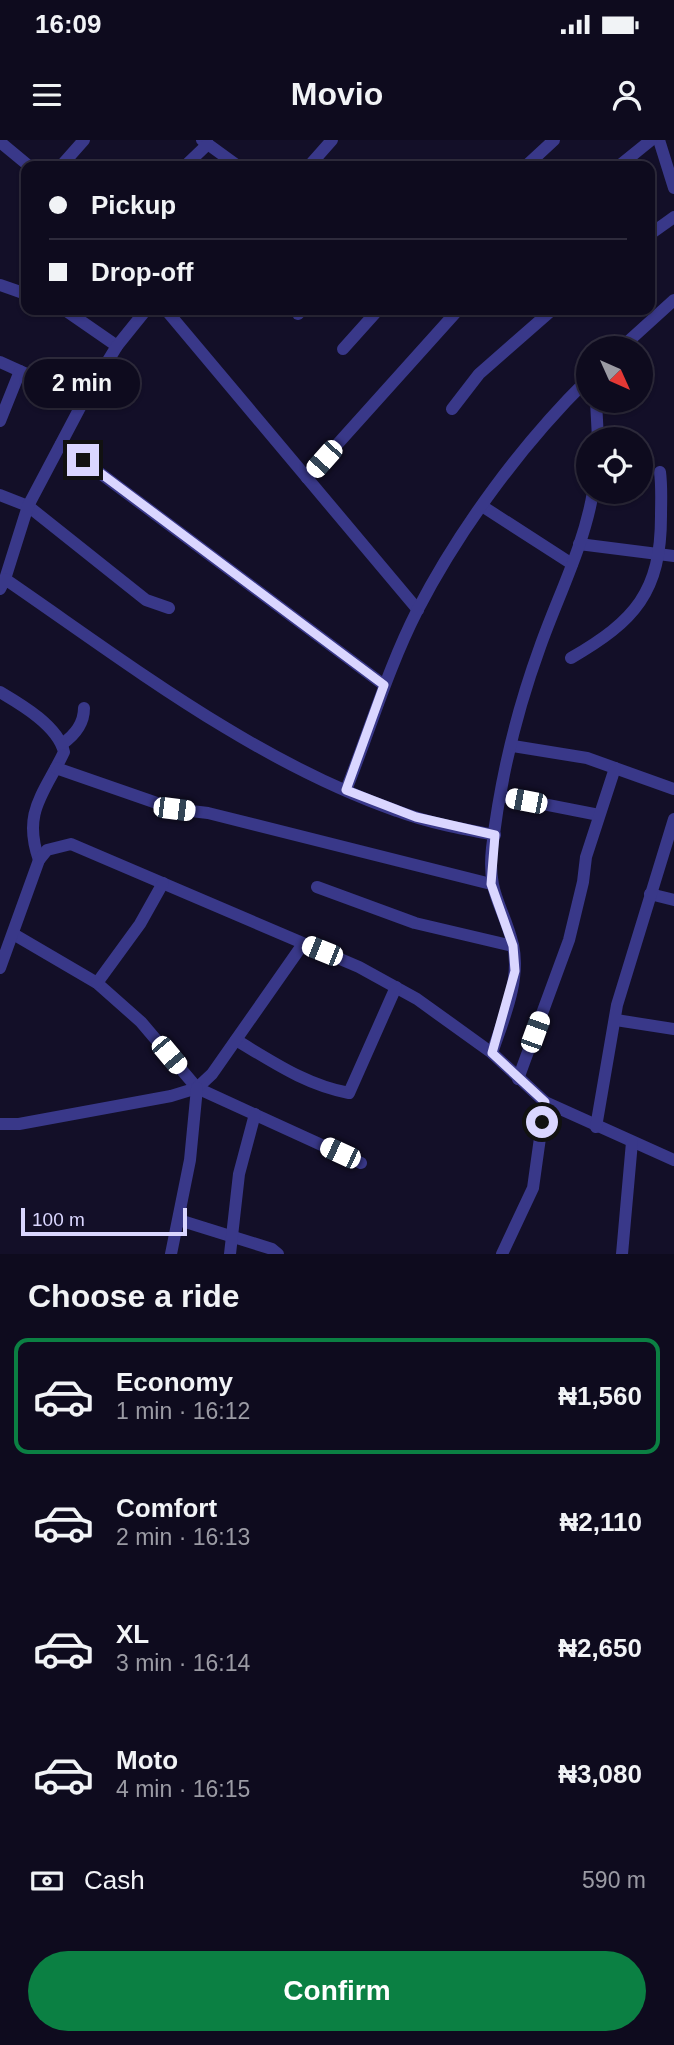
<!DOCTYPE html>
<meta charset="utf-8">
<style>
:root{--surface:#0e0b1e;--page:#1c192b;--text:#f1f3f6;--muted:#9b9ba4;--line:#2e2b3c;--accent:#0b8043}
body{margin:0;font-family:Arial,sans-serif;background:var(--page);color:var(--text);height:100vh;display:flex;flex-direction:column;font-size:26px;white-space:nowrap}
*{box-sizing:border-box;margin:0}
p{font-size:23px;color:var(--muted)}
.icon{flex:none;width:38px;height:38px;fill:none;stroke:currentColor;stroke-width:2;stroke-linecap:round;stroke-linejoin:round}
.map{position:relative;height:1114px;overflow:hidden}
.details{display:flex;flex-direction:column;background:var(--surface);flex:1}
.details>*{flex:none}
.top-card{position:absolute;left:21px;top:21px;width:634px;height:154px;border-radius:14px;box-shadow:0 2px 5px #0004,0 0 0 2px var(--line);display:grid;align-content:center;height:154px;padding:0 28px;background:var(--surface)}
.needle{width:46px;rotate:135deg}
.controls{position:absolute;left:576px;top:196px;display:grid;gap:14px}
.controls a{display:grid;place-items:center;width:77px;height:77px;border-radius:50%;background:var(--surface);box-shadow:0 2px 5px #0004,0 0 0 2px var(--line);font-size:35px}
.scale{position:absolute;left:21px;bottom:18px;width:166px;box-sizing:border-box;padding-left:7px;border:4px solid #dad6ff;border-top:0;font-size:19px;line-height:24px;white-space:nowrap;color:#dad6ff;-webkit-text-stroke:5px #130f28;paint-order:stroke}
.end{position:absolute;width:32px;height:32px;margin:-16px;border:9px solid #dad6ff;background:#111;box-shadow:0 0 0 4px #111}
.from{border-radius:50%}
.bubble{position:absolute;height:49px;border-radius:24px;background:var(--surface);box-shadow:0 2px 5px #0004,0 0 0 2px var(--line);font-size:23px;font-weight:700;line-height:49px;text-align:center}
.car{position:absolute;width:21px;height:42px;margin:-21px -10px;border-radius:9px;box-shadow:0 0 5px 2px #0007;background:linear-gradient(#fff 24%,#345 0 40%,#fff 0 76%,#345 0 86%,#fff 0)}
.top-card b{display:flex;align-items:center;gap:24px;height:66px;font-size:26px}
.top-card b+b{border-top:2px solid var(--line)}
.top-card i{width:18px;height:18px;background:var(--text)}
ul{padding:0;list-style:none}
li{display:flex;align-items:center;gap:21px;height:116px;margin:0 14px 10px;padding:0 14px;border:4px solid transparent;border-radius:14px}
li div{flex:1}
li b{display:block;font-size:26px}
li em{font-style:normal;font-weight:700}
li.selected{border-color:var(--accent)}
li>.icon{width:63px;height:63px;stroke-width:1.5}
h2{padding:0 28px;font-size:32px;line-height:84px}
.pay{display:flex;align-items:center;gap:18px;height:77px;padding:0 28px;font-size:26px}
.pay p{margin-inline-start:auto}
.action{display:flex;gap:14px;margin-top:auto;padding:14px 28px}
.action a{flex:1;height:80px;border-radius:42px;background:var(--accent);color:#fff;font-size:28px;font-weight:700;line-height:80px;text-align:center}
.status{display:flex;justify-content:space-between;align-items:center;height:49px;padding:0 35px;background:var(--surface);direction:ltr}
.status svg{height:19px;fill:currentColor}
header{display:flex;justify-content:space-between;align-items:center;height:91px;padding:0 28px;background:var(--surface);font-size:32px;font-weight:700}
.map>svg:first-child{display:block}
</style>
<div class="status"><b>16:09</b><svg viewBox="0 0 49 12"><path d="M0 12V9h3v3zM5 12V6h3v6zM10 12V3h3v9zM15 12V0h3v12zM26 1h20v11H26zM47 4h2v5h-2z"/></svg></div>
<header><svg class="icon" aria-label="menu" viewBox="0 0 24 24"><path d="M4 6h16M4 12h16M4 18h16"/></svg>Movio<svg class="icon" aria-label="person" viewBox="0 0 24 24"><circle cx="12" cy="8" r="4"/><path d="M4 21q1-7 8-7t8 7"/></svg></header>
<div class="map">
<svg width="674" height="1114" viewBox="0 0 674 1114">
<rect width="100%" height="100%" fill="#130f28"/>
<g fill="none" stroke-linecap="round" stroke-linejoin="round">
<g stroke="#393889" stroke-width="12">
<path d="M202,0l36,26"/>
<path d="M659,0l15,48"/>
<path d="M0,2l29,24"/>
<path d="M61,26l23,-26"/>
<path d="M185,26l23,-22"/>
<path d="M309,26l23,-26"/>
<path d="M526,26l28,-26"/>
<path d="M619,26l32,-26"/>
<path d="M649,95l25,-18"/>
<path d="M0,145l26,9"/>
<path d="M65,170l52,36"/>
<path d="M166,170l252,300"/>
<path d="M298,174l4,-4"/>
<path d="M621,208l53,-48"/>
<path d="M343,209l35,-39"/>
<path d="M0,222l84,38"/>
<path d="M596,261l2,38"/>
<path d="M452,269l27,-35 73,-64"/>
<path d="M0,281l20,-50"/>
<path d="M61,304l323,241"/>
<path d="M307,338l151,-168"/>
<path d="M0,355l28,11 118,94 23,8"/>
<path d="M482,366l90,58"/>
<path d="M579,404l95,12"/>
<path d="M5,439l23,-73 56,-106 33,-54 29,-36"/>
<path d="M0,449l5,-10c124,85 249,182 392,232 32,12 65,18 98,24"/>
<path d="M571,518c64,-37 90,-66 90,-142 0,-15 1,-29 -1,-44"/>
<path d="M0,552c22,13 58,34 64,60 -20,42 -42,60 -25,108"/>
<path d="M62,604c13,-9 22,-20 22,-36"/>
<path d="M513,606l74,12 87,31"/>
<path d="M56,628l118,41 34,4 283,71"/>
<path d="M346,650c24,-60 42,-122 71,-179 43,-83 105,-167 171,-232"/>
<path d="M502,656l97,19"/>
<path d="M317,747l98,36 98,23"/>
<path d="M650,754l24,6"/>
<path d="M15,795l82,48 44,39 56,66 164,75"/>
<path d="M0,828l39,-108 8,-10 24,-6 288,123 58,32 75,54 53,49 129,58"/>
<path d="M97,843l43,-59 23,-41"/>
<path d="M616,880l58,9"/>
<path d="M236,900c37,22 70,45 113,53l47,-106"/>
<path d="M492,913c11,-33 29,-73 21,-108 -10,-41 -26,-50 -21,-97 8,-66 25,-138 48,-201 18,-51 44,-101 53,-155"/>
<path d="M518,939l51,-139 14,-58 3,-25 29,-89"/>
<path d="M0,984h19l152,-28 26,-8 15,-14 91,-130"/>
<path d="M596,987l21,-122 57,-186"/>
<path d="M179,1080l93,29 6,5"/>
<path d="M171,1114l19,-94 7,-72"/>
<path d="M230,1114l9,-80 16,-60"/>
<path d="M502,1114l31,-66 12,-86"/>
<path d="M622,1114l10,-112"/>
</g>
</g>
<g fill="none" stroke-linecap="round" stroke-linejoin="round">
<path stroke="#dad6ff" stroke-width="9" d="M83,320l301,225 -38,105 70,27 79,18 -4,49 22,62 2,25 -23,82 53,49 -3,20"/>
</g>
</svg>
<div class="controls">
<a><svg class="needle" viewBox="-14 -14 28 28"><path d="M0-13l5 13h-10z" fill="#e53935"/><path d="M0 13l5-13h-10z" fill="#9b9ba4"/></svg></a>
<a><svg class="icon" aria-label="locate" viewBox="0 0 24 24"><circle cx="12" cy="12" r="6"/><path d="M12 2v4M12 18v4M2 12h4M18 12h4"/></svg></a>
</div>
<div class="scale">100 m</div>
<i class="end from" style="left:542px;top:982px"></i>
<i class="end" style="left:83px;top:320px"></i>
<div class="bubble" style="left:24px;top:219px;width:116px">2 min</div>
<i class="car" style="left:324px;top:319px;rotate:222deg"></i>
<i class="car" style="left:526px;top:661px;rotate:281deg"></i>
<i class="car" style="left:174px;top:669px;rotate:97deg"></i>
<i class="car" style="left:322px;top:811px;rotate:292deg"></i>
<i class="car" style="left:535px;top:892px;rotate:20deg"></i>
<i class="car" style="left:169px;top:915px;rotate:140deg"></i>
<i class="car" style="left:340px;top:1013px;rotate:295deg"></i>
<div class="top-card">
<b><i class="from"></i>Pickup</b>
<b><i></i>Drop-off</b>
</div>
</div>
<section class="details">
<h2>Choose a ride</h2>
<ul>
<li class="selected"><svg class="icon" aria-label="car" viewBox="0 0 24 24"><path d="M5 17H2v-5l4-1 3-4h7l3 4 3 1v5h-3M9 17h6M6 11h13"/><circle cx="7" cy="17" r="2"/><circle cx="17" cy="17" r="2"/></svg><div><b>Economy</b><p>1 min · 16:12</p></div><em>₦1,560</em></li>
<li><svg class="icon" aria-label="car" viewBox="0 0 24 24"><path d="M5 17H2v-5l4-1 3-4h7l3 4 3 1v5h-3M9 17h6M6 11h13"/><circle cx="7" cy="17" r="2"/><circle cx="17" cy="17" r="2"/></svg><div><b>Comfort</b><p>2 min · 16:13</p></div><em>₦2,110</em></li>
<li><svg class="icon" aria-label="car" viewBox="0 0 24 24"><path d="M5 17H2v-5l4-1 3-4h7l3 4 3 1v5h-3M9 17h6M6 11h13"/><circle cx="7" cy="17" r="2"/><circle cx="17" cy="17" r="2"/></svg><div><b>XL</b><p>3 min · 16:14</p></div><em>₦2,650</em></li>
<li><svg class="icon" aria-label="car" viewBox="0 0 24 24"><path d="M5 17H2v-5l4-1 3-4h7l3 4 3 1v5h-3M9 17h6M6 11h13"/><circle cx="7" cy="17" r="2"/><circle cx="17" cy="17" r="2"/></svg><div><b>Moto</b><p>4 min · 16:15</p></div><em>₦3,080</em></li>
</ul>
<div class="pay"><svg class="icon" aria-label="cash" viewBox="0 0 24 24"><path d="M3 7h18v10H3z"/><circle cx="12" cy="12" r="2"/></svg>Cash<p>590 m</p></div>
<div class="action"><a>Confirm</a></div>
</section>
